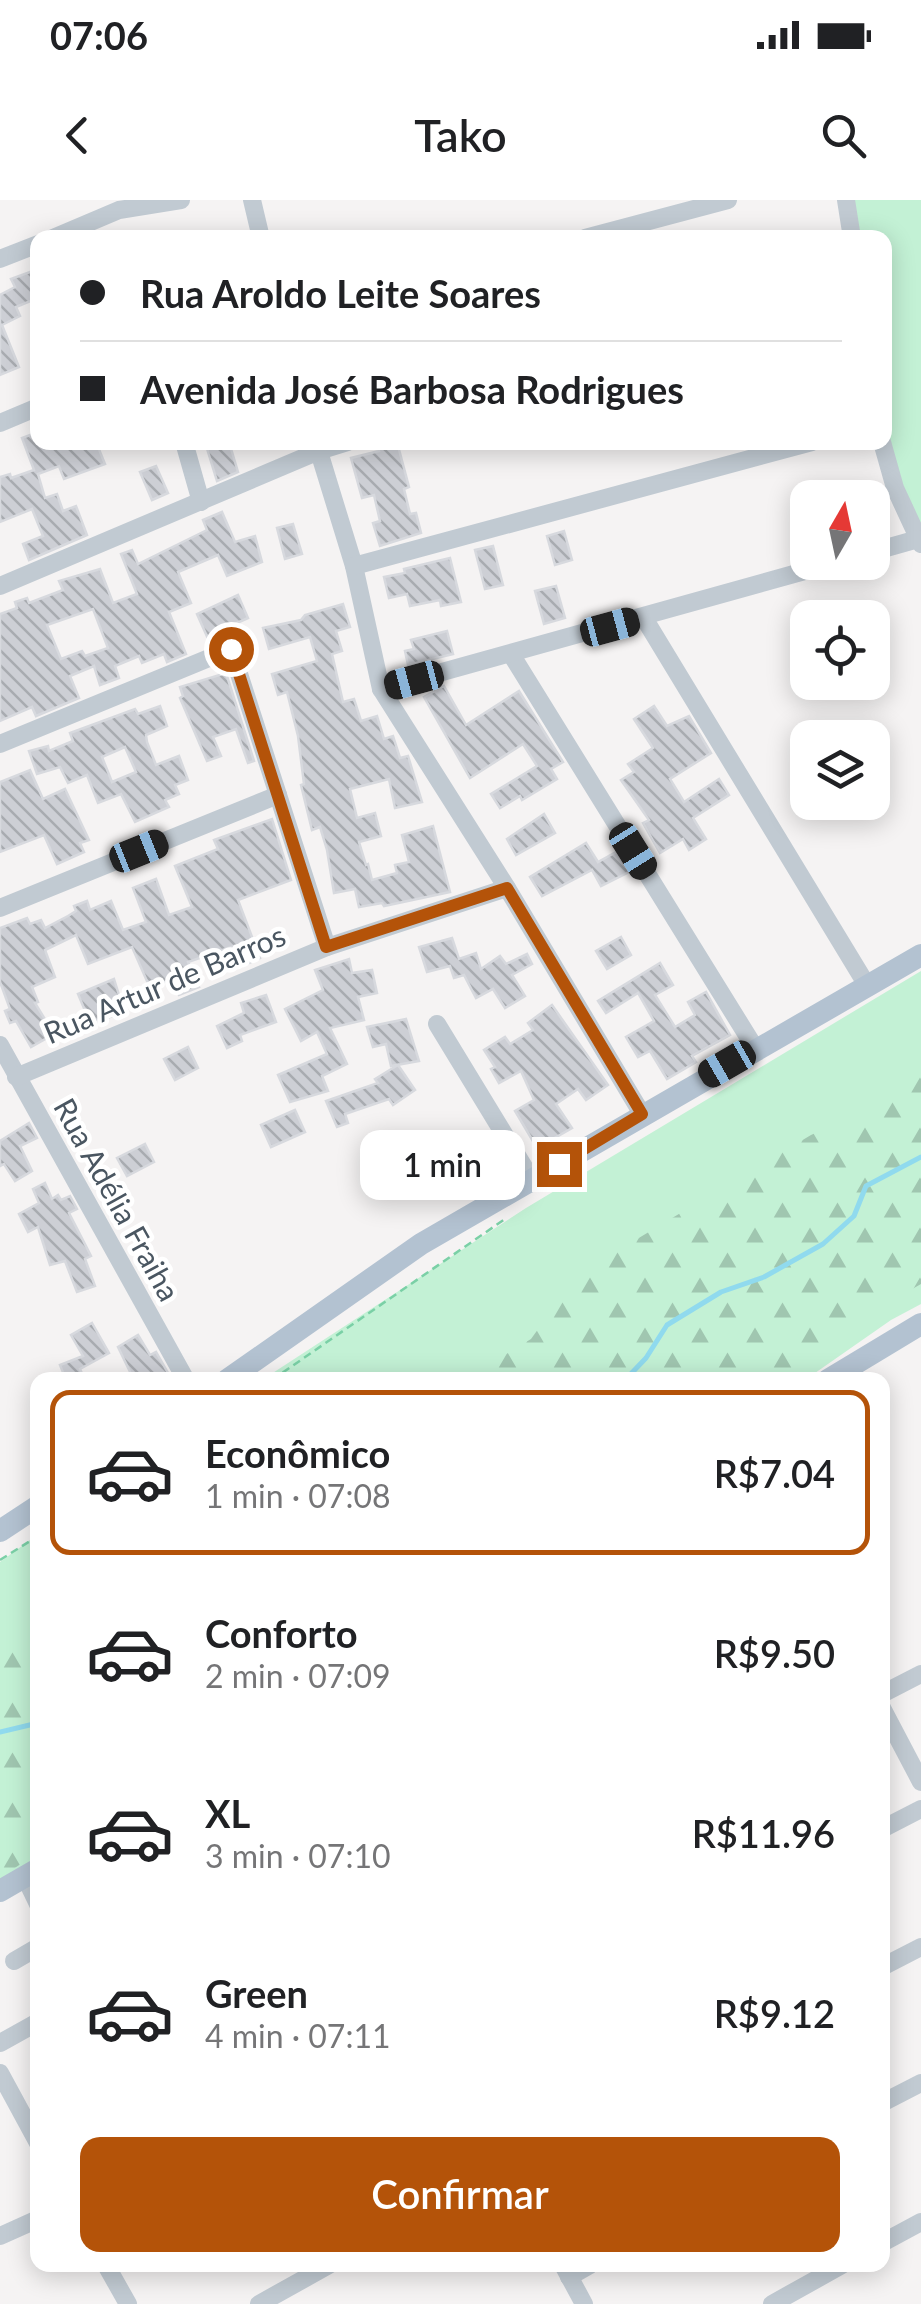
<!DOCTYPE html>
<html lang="pt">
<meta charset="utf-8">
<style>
:root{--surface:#fff;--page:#f2f2f2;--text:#202124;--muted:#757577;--line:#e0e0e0;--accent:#b45309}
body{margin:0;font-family:Lato,sans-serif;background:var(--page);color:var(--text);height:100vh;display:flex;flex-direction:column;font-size:38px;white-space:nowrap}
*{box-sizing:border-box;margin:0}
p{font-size:32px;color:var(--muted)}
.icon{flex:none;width:55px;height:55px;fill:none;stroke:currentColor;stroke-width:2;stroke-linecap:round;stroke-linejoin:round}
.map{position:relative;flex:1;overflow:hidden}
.panel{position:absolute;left:30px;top:1172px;width:860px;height:900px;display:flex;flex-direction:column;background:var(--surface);border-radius:20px;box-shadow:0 5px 25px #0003}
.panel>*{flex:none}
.banner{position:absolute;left:30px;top:30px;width:862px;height:220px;border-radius:20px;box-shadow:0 5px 25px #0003;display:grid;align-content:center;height:220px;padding:0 50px;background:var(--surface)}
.needle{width:65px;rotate:9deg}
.fabs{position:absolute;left:790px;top:280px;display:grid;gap:20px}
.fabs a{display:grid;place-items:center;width:100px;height:100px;border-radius:20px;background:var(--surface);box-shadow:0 5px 25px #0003;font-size:50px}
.end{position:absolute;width:45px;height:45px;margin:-22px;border:12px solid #b45309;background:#fff;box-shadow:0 0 0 5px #fff}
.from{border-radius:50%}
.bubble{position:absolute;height:70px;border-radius:20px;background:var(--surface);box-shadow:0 5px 25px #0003;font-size:32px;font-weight:600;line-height:70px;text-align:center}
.car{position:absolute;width:30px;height:60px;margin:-30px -15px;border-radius:12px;box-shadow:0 0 8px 2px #0007;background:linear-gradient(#222 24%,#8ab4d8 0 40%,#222 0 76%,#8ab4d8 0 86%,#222 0)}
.banner b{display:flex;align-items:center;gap:35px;height:95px;font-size:38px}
.banner b+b{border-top:2px solid var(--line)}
.banner i{width:25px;height:25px;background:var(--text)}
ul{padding:18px 0 0;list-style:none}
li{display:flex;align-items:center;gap:30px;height:165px;margin:0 20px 15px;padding:0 30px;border:5px solid transparent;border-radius:20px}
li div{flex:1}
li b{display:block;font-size:38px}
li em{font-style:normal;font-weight:600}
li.active{border-color:var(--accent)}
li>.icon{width:90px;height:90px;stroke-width:1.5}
.action{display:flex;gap:20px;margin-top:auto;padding:20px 50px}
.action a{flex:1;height:115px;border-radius:20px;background:var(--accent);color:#fff;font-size:40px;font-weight:600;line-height:115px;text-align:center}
.status{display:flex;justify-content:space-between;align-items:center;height:70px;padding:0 50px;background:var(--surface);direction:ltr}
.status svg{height:28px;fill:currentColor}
header{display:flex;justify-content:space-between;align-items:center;height:130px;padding:0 50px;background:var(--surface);font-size:45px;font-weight:600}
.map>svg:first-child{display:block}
</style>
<div class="status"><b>07:06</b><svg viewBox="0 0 49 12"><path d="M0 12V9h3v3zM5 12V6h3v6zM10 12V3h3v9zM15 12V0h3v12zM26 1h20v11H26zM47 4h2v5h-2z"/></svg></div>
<header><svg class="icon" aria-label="back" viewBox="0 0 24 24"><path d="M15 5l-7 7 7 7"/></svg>Tako<svg class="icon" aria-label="search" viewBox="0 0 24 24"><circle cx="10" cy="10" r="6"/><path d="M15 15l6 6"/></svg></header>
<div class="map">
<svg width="921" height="2104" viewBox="0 0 921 2104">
<defs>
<pattern id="forest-firs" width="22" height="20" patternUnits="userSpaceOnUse" patternTransform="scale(2.5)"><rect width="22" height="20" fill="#c3f1d5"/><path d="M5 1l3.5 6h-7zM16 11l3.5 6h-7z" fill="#a0c6b0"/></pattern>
<pattern id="building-back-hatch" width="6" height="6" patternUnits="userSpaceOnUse" patternTransform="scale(2.5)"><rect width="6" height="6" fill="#cdcfd5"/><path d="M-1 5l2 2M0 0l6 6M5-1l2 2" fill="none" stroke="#a8abb0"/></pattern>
</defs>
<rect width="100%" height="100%" fill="#f5f3f3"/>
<g fill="#c3f1d5">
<path d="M846,0h75v344l-36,-102v-204l-33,-1z"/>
<path d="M921,771v333l-30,16 -86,60h-543l264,-172z"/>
<path d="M37,1335v322l-37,23v-318z"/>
</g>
<g fill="url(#forest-firs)">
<path d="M921,848v236l-30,17 -95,79h-332l67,-41 46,-64 234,-140 102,-46z"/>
<path d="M37,1441v212l-37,25v-224z"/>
</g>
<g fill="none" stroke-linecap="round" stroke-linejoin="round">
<g stroke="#90daee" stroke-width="5">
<path d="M625,1180l21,-22 21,-33 54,-33 43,-15 59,-33 31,-28 12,-30 55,-29"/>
<path d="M0,1532l38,-9"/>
</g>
</g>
<g fill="url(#building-back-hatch)" stroke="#d7d9de" stroke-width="2.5" fill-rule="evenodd">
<path d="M38,69v29l-22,9 4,9 -18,9 17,42 -19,8v-80l15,-8 -4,-8z"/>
<path d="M38,232v10h58l9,22 -41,15 -5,-13 -21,8 7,24 12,-4 6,17 13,-5 11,29 -58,25 -6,-16 20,-8 -11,-27 -32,13v-45l10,-3 1,4 23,-8 -12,-32z"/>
<path d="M205,242h24l9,30 -21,9z"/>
<path d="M391,242h6l12,45 -5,2 6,25 6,-1 5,20 -41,13 -7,-23 7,-2 -6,-26 -12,3 -11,-40 28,-7 -1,-5z"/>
<path d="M156,266l12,27 -16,7 -12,-28z"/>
<path d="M222,312l13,30 20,-6 7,26 -35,14 -9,-21 -40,17 13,31 -22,9 17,42 -19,8 -3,-8 -22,9 -3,-7 -24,10 4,12 -19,7 -6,-19 -24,10 9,22 -43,18 -4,-9 -32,14v-107l17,-6 -2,-6 12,-4 2,5 34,-13 -4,-9 41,-12 13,34 24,-9 -16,-40 11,-4 6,14 69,-34 -4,-10zM93,409l15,39 -23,8 -3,-5 -21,8 -14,-34z"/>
<path d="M293,324l9,30 -17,5 -8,-31z"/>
<path d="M564,331l8,29 -17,5 -8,-29z"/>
<path d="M493,346l10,39 -18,4 -10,-39z"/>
<path d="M450,358l11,44 -20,4 -1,-6 -30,6 -3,-12 -18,4 -5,-21 21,-4 -1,-4z"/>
<path d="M556,386l9,32 -21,6 -9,-33z"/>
<path d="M238,395l10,23 -20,9 2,7 -20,9 -13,-29z"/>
<path d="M343,404l7,23 -14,4 6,20 -10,3 11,48 11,-3 7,22 16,-5 7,23 9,-3 7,22 8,-2 14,46 -27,6 -6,-29 -39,10 7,29 18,-5 6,23 -22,6 7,23 2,-1 4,16 25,-7 -2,-8 14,-3 -7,-27 31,-9 17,66 -66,14 -2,-3 -23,4 -4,-18 -21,4 -7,-43 -7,-23 -8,3 -11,-45 3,-1 -6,-48 -11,-44 -9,3 -6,-21 45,-13 -7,-24 -41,12 -6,-21 38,-8 4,-5z"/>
<path d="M447,431l6,23 -45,11 -3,-14 9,-2 -3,-9z"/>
<path d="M226,473l28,88 -6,2 -12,-34 -23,8 8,19 -14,5 -27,-63 3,-2 -3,-9z"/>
<path d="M444,486l22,39 53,-34 44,71 -12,7 6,10 -35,21 -2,-4 -20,12 -9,-14 46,-28 -14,-22 -53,34 -46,-81z"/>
<path d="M160,506l7,20 -21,9 1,7 9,23 23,-9 9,24 -13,5 4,9 -14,6 4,7 -34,15 -14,-28 -23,9 -11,-28 -19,8 -8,-16 -23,7 -8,-23 19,-5 1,5 24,-10 -3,-8 65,-24 3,5zM125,547l11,25 -24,10 -10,-25z"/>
<path d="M654,506l13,20 22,-10 22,37 -41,26 14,23 35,-23 10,16 -36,23 13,21 -17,11 -6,-11 -23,14 -17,-30 6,-3 -28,-40 13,-8 -6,-8 25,-16 -19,-29z"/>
<path d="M30,570l13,29 22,-10 24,51 -9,3 4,9 -27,12 -13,-29 -44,17v-70z"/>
<path d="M544,614l11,19 -39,22 -9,-16z"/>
<path d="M272,619l19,61 -53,20 22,58 -18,8 -8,-20 -46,16 11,25 -20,8 -7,-16 -22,9 -18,-41 -44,17 -12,-29 -31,15 10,27 -23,10 6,15 -3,1 19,31 -23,13 -15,-26 -6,2 -5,-12 5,-2 -10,-27v-54l27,-10 3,6 11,-4 4,8 23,-12 8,-5 -2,-5 13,-5 3,9 21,-9 12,29 23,-8 -13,-34 23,-9 13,36 23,-8 -17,-41 43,-17 -4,-9z"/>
<path d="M586,643l12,19 20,-11 13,20 -30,15 -9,-16 -50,26 -12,-19z"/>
<path d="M621,737l10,18 -24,14 -11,-18z"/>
<path d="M452,738l7,21 17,-6 5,16 19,-13 6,8 21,-10 5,10 -20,11 13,21 -20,12 -12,-19 -17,9 -12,-23 -10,3 -4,-12 -23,6 -8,-25z"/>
<path d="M349,759l3,14 20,-3 5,23 -19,4 6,23 -34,8 17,36 -25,12 6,15 -38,11 -12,-27 49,-21 -10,-22 -16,9 -16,-32 38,-19 -8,-20z"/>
<path d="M660,763l13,22 -18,10 20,32 20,-12 -7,-13 18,-10 24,43 -38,21 4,6 -29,17 -17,-28 -12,6 -12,-20 28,-16 -16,-28 -32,20 -8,-12z"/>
<path d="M114,779l10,32 -33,14 -13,-31z"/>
<path d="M266,795l10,27 -36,13 2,6 -15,7 -10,-22 27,-13 -3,-10z"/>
<path d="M552,805l56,80 -22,15 -8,-11 -22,15 16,24 -35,20 -22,-37 19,-11 -13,-29 -22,12 -8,-14 4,-2 -11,-17 21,-13 5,7 23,-14 -5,-7z"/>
<path d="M406,819l13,42 -28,5 -5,-22 -13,3 -6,-20z"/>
<path d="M188,847l10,21 -23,12 -11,-21z"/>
<path d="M398,865l17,25 -22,15 -4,-6 -44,15 3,9 -11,4 -11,-26 52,-18 -3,-4z"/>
<path d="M295,910l10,22 -34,15 -10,-22z"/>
<path d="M29,923l8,15 -17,8 12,25 -17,10 -11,-17 -4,2v-25z"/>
<path d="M145,944l9,18 -27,14 -10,-18z"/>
<path d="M45,983l7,16 6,-4 3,5 9,-4 7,13 -8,4 22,43 -6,3 10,27 -18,6 -12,-31 -15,4 -12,-38 -10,5 -9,-18 20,-11 -6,-14z"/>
<path d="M92,1123l17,30 -29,16 5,11h-19l-6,-15 23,-9 -12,-21z"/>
<path d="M138,1135l12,20 6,-3 16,28h-38l-16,-33z"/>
</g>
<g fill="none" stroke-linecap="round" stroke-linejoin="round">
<g stroke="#7ad0a6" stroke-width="2.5" stroke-dasharray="8 5" stroke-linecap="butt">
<path d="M272,1180l233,-161"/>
<path d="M0,1360l38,-24"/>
</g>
<g stroke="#c1cad2" stroke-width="18">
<path d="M252,0l9,38"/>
<path d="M846,0l6,38"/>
<path d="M53,38l66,-28 62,-10"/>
<path d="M585,38l143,-38"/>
<path d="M0,59l38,-15"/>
<path d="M0,223l38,-16"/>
<path d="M184,242l17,60"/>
<path d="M316,242l38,124 27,123 126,199 135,226"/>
<path d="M882,242l13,46 26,56"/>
<path d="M872,352l46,-13"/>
<path d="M354,366l458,-124"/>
<path d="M0,386l319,-135 29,-9"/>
<path d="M644,418l224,369"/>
<path d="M511,454l244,394"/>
<path d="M381,489l456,-127"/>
<path d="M0,544l231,-95 96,298"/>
<path d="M0,708l278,-113"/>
<path d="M437,824l95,156"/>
<path d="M0,845l186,335"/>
<path d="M16,877l311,-130 180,-59"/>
<path d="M882,1494l39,-20"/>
<path d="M882,1508l39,74"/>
<path d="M882,1629l39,-20"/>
<path d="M25,1677l13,27"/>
<path d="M14,1761l24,-14"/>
<path d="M882,1767l39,-20"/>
<path d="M0,1843l38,-21"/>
<path d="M0,1873l38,70"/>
<path d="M882,1903l39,-20"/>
<path d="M0,2036l38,-17"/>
<path d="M882,2043l39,-21"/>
<path d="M106,2065l22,39"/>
<path d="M563,2065l21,39"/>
<path d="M569,2077l21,-12"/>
<path d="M259,2104l70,-39"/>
<path d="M772,2104l70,-39"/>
</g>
<g stroke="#b3c2d1" stroke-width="22">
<path d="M227,1180l194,-136 500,-289"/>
<path d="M828,1180l93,-56"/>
<path d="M0,1331l38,-25"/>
<path d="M0,1691l38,-22"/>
</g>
</g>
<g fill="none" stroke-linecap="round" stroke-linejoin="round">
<path stroke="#b45309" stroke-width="12" d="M231,449l95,298 181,-59 135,226 -83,50"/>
</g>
<g text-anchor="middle" stroke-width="9" stroke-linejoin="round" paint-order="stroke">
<g font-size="30" fill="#4a5661" stroke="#fff">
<text transform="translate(165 785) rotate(-23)" y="10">Rua Artur de Barros</text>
<text transform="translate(116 1000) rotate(61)" y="10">Rua Adélia Fraiha</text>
</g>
</g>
</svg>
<div class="fabs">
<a><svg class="needle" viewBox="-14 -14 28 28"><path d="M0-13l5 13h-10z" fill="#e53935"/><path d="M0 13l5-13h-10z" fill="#757577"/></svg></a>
<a><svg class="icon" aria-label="locate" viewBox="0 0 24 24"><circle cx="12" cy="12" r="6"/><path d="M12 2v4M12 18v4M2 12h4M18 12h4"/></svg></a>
<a><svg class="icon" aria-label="layers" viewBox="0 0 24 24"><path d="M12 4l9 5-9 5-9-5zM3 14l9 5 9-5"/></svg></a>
</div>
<i class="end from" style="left:231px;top:449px"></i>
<i class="end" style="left:559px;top:964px"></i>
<div class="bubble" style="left:360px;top:930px;width:165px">1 min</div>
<i class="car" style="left:610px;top:427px;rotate:75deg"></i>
<i class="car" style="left:414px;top:480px;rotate:255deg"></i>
<i class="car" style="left:139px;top:651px;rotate:68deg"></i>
<i class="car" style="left:633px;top:651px;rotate:148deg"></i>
<i class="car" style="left:727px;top:864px;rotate:240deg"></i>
<div class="banner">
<b><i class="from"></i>Rua Aroldo Leite Soares</b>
<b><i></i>Avenida José Barbosa Rodrigues</b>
</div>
<section class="panel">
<ul>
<li class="active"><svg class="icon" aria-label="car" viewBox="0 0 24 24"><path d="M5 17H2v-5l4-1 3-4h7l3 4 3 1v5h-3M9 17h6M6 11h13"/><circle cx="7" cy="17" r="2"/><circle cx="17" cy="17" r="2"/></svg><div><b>Econômico</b><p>1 min · 07:08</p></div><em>R$7.04</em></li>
<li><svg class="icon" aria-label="car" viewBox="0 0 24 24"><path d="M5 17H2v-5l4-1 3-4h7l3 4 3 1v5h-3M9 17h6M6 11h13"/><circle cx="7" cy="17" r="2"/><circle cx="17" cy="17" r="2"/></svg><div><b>Conforto</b><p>2 min · 07:09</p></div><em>R$9.50</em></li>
<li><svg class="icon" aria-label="car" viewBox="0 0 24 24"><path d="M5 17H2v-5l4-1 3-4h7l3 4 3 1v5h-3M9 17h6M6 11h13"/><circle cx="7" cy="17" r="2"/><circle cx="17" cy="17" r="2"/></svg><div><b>XL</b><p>3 min · 07:10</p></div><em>R$11.96</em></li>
<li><svg class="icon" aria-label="car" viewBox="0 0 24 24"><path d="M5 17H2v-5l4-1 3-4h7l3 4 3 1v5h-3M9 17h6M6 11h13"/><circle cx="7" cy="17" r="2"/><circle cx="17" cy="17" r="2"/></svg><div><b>Green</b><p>4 min · 07:11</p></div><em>R$9.12</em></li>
</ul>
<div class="action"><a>Confirmar</a></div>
</section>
</div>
